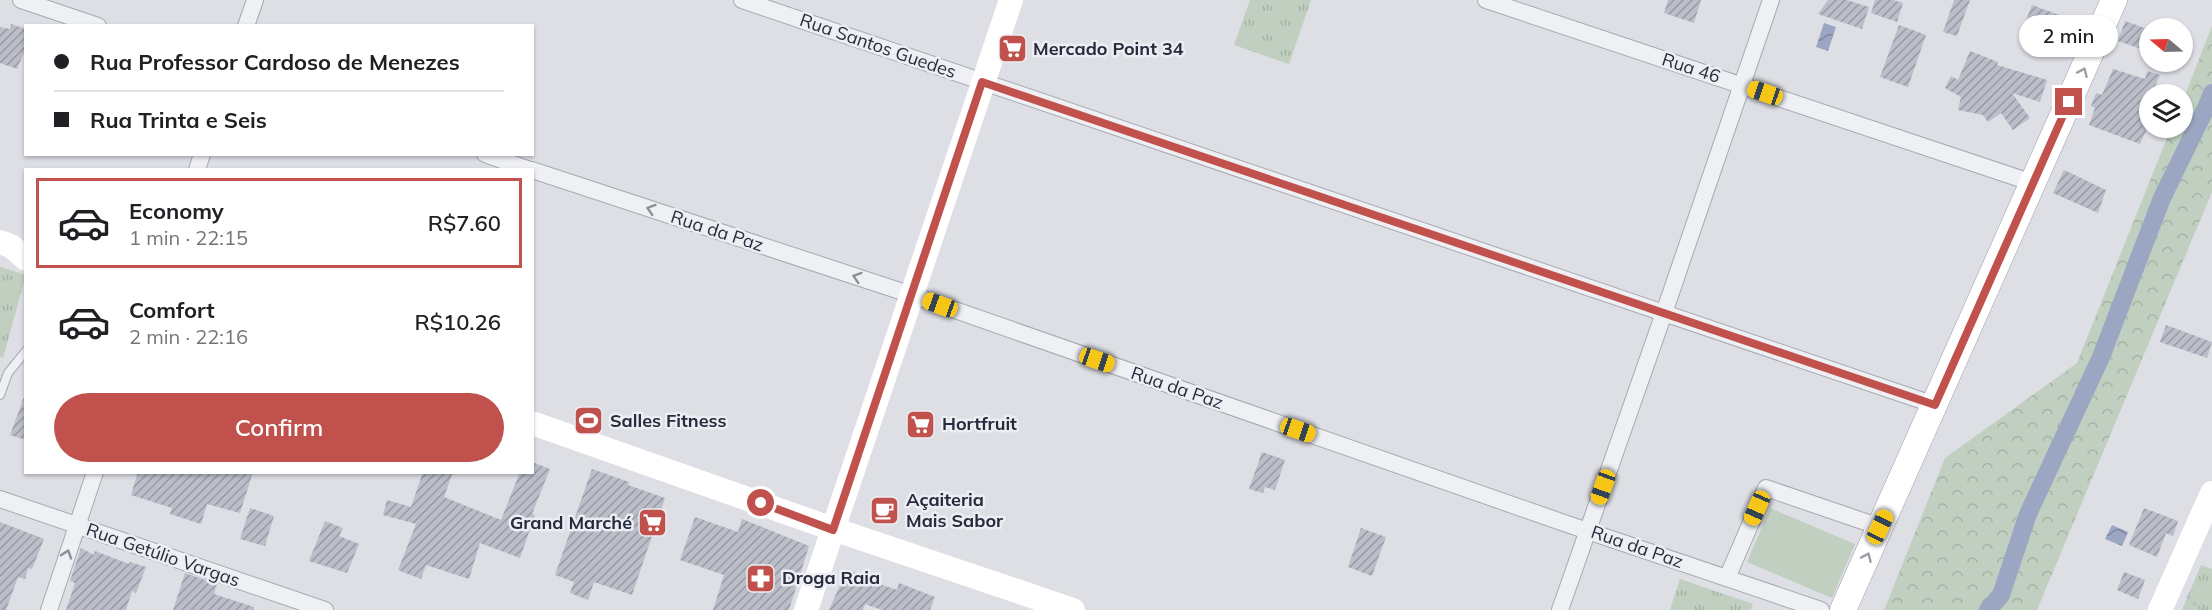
<!DOCTYPE html>
<meta charset="utf-8">
<style>
:root{--surface:#fff;--page:#f6f6f6;--text:#202124;--muted:#757577;--line:#e0e0e0;--accent:#c1514c}
body{margin:0;font-family:Mulish,sans-serif;background:var(--page);color:var(--text);height:100vh;display:flex;flex-direction:column;font-size:22px;white-space:nowrap}
*{box-sizing:border-box;margin:0}
p{font-size:20px;color:var(--muted)}
.icon{flex:none;width:33px;height:33px;fill:none;stroke:currentColor;stroke-width:2;stroke-linecap:round;stroke-linejoin:round}
.map{position:relative;flex:1;overflow:hidden}
.sheet{position:absolute;left:24px;top:168px;width:510px;height:306px;display:flex;flex-direction:column;background:var(--surface);border-radius:0px;box-shadow:0 2px 4px #0004}
.sheet>*{flex:none}
.banner{position:absolute;left:24px;top:24px;width:510px;height:132px;border-radius:0px;box-shadow:0 2px 4px #0004;display:grid;align-content:center;height:132px;padding:0 30px;background:var(--surface)}
.needle{width:39px;rotate:289deg}
.fabs{position:absolute;left:2139px;top:18px;display:grid;gap:12px}
.fabs a{display:grid;place-items:center;width:54px;height:54px;border-radius:50%;background:var(--surface);box-shadow:0 2px 4px #0004;font-size:30px}
.end{position:absolute;width:27px;height:27px;margin:-14px;border:8px solid #c1514c;background:#fff;box-shadow:0 0 0 3px #fff}
.from{border-radius:50%}
.bubble{position:absolute;height:42px;border-radius:21px;background:var(--surface);box-shadow:0 2px 4px #0004;font-size:20px;font-weight:600;line-height:42px;text-align:center}
.car{position:absolute;width:18px;height:36px;margin:-18px -9px;border-radius:8px;box-shadow:0 0 4px 2px #0007;background:linear-gradient(#f5c518 24%,#345 0 40%,#f5c518 0 76%,#345 0 86%,#f5c518 0)}
.banner b{display:flex;align-items:center;gap:21px;height:57px;font-size:22px}
.banner b+b{border-top:2px solid var(--line)}
.banner i{width:15px;height:15px;background:var(--text)}
ul{padding:10px 0 0;list-style:none}
li{display:flex;align-items:center;gap:18px;height:90px;margin:0 12px 9px;padding:0 18px;border:3px solid transparent;border-radius:0px}
li div{flex:1}
li b{display:block;font-size:22px}
li em{font-style:normal;font-weight:600}
li.active{border-color:var(--accent)}
li>.icon{width:54px;height:54px;stroke-width:1.5}
.primary-button{display:flex;gap:12px;margin-top:auto;padding:12px 30px}
.primary-button a{flex:1;height:69px;border-radius:36px;background:var(--accent);color:#fff;font-size:24px;font-weight:600;line-height:69px;text-align:center}
.map>svg:first-child{display:block}
</style>
<div class="map">
<svg width="2212" height="610" viewBox="0 0 2212 610">
<defs>
<pattern id="grass-tufts" width="24" height="20" patternUnits="userSpaceOnUse" patternTransform="scale(1.5)"><rect width="24" height="20" fill="#c0cfbf"/><path d="M3 7l-1-3M5 7V3M7 7l1-3M15 17l-1-3M17 17v-4M19 17l1-3" fill="none" stroke="#a5b2a5"/></pattern>
<pattern id="forest-crowns" width="20" height="18" patternUnits="userSpaceOnUse" patternTransform="scale(1.5)"><rect width="20" height="18" fill="#c0cfbf"/><path d="M2 6a3 3 0 1 1 6 0M12 15a3 3 0 1 1 6 0" fill="none" stroke="#a5b2a5"/></pattern>
<pattern id="water-waves" width="16" height="10" patternUnits="userSpaceOnUse" patternTransform="scale(1.5)"><rect width="16" height="10" fill="#9ba6c3"/><path d="M0 5q4-4 8 0t8 0" fill="none" stroke="#7e87a0"/></pattern>
<pattern id="building-hatch" width="6" height="6" patternUnits="userSpaceOnUse" patternTransform="scale(1.5)"><rect width="6" height="6" fill="#bbbdc8"/><path d="M-1 1l2-2M0 6l6-6M5 7l2-2" fill="none" stroke="#989aa4"/></pattern>
</defs>
<rect width="100%" height="100%" fill="#dddfe5"/>
<g fill="url(#grass-tufts)">
<path d="M1250,0h61l-22,64 -55,-19z"/>
<path d="M0,267l26,8 -23,83 -3,-1z"/>
<path d="M2201,565l11,4v41h-30z"/>
<path d="M1680,579l73,25 -2,6h-81z"/>
</g>
<path fill="url(#forest-crowns)" d="M2212,26v166l-175,418h-153l61,-152 132,-95 94,-235h11l1,-28z"/>
<path fill="#c0cfbf" d="M1770,508l85,36 -23,54 -85,-36z"/>
<g fill="url(#water-waves)">
<path d="M1824,23l12,4 -8,24 -12,-4z"/>
<path d="M2112,525l16,7 -6,14 -17,-7z"/>
</g>
<g fill="none" stroke-linecap="round" stroke-linejoin="round">
<path stroke="#9ba6c3" stroke-width="18" d="M1988,610l13,-15 27,-81 73,-157 61,-159 44,-90 6,-15"/>
</g>
<g fill="url(#building-hatch)">
<path d="M1668,0h33l-7,23 -30,-10z"/>
<path d="M1828,0h19l22,7 -7,22 -44,-15z"/>
<path d="M1875,0h18l10,3 -6,19 -26,-9z"/>
<path d="M1954,0h16l-13,36 -14,-4z"/>
<path d="M2032,5l38,14 -9,23 -38,-14z"/>
<path d="M2125,21l25,9v22l-32,-11z"/>
<path d="M11,24l15,5v19l-9,21 -17,-6v-36l10,2z"/>
<path d="M1899,25l27,10 -18,52 -28,-10z"/>
<path d="M1970,51l28,11 -1,3 50,15 -7,22 -28,-9 18,25 -17,12 -12,-17 -13,9 -5,-7 -25,-5 3,-13 -16,-9 6,-12 7,4z"/>
<path d="M2113,69l32,10 2,-8 13,4 -8,19h-2v28l-10,22 -51,-19 6,-17 -4,-2 5,-13 6,2z"/>
<path d="M2064,170l42,20 -8,23 -45,-20z"/>
<path d="M2166,325l46,17 -5,16 -47,-16z"/>
<path d="M24,397l2,1v42l-16,-5z"/>
<path d="M1262,452l23,8 -10,30 -10,-3 -2,6 -14,-4z"/>
<path d="M532,462l18,7 -18,45 3,1 -15,43 -40,-15 -11,36 -43,-14 -5,14 -23,-9 18,-46 -33,-9 4,-15 24,7 12,-35h30l-9,25 57,23 19,-48h12z"/>
<path d="M592,469l37,13 -1,3 37,13 -33,97 -38,-13 -6,18 -18,-7 4,-11 -19,-7z"/>
<path d="M138,472h115l-13,41 -33,-9 -6,20 -31,-10 2,-6 -41,-13z"/>
<path d="M250,508l24,8 -9,30 -25,-7z"/>
<path d="M2144,508l34,13 -5,15 -7,-3 -9,24 -28,-12z"/>
<path d="M695,517l43,15 4,-13 67,27 -20,64h-76l11,-35 -44,-15z"/>
<path d="M325,521l18,7 -4,8 20,8 -12,29 -38,-12z"/>
<path d="M0,522l44,17 -12,30 -4,-1 -3,11 -7,-2 -12,33h-6z"/>
<path d="M1361,528l25,9 -14,39 -24,-9z"/>
<path d="M81,548l13,7 1,-4 34,13 1,-2 16,5 -10,26 -4,-2 -6,19h-60l9,-27 -5,-2z"/>
<path d="M847,569l25,10 -1,2 26,9 2,-7 36,14 -5,13h-48l-17,-6 -2,6h-34z"/>
<path d="M2124,572l21,8 -7,19 -21,-9z"/>
<path d="M185,573l32,11 -3,10 40,13v3h-81z"/>
</g>
<g fill="none" stroke-linecap="round" stroke-linejoin="round">
<defs>
<path id="lane" d="M0,395l8,-22 18,-22"/>
<g id="street">
<path d="M21,0l77,26"/>
<path d="M742,0l1193,405"/>
<path d="M1486,0l547,183"/>
<path d="M246,26l9,-26"/>
<path d="M485,154l45,16"/>
<path d="M197,170l5,-16"/>
<path d="M532,170l380,125 655,229 254,86"/>
<path d="M0,499l325,111"/>
<path d="M1727,578l39,-90 114,39"/>
<path d="M49,610l46,-138"/>
<path d="M1560,610l104,-297 107,-313"/>
</g>
<path id="primary" d="M1843,610l271,-610"/>
</defs>
<use href="#lane" stroke="#a7a9b2" stroke-width="10"/>
<use href="#street" stroke="#a7a9b2" stroke-width="18"/>
<use href="#primary" stroke="#9da1b0" stroke-width="27"/>
<path stroke="#bbbdc4" stroke-width="3" stroke-dasharray="4.5 4.5" stroke-linecap="butt" d="M2187,596l14,14"/>
<use href="#lane" stroke="#eff0f4" stroke-width="8"/>
<use href="#street" stroke="#eff0f4" stroke-width="16"/>
<g stroke="#fff" stroke-width="24">
<path d="M0,242l11,4 15,13"/>
<path d="M532,423l301,106 240,81"/>
<path d="M806,610l205,-610"/>
<path d="M2160,610l52,-117"/>
</g>
<use href="#primary" stroke="#fff" stroke-width="26"/>
</g>
<defs><path id="oneway-chevron" d="M-2-3.5L2.5 0L-2 3.5" fill="none" stroke-width="1.6" stroke-linecap="round" stroke-linejoin="round" transform="scale(1.5)"/></defs>
<g stroke="#9ea0a7">
<use href="#oneway-chevron" transform="translate(2083 72) rotate(-66)"/>
<use href="#oneway-chevron" transform="translate(1867 557) rotate(-66)"/>
</g>
<g stroke="#8c8e98">
<use href="#oneway-chevron" transform="translate(651 209) rotate(-162)"/>
<use href="#oneway-chevron" transform="translate(857 277) rotate(-162)"/>
<use href="#oneway-chevron" transform="translate(67 554) rotate(-72)"/>
</g>
<g fill="none" stroke-linecap="round" stroke-linejoin="round">
<path stroke="#c1514c" stroke-width="8" d="M761,503l72,27 149,-448 953,323 134,-303"/>
</g>
<defs>
<symbol id="supermarket-square" viewBox="-11 -11 22 22"><rect x="-9" y="-9" width="18" height="18" rx="4" fill="#c1514c" stroke="#eceef3"/><path d="M-6-5.5h2.5l.6 2H6L4.5 2H-2.5L-4.4-4H-6ZM-1.5 3.2a1.3 1.3 0 1 0 .1 0ZM3 3.2a1.3 1.3 0 1 0 .1 0Z" fill="#fff"/></symbol>
<symbol id="stadium-square" viewBox="-11 -11 22 22"><rect x="-9" y="-9" width="18" height="18" rx="4" fill="#c1514c" stroke="#eceef3"/><path d="M0-5a6.5 5 0 1 0 0 10a6.5 5 0 1 0 0-10ZM-3.5-1.8h7v3.6h-7Z" fill="#fff"/></symbol>
<symbol id="cafe-square" viewBox="-11 -11 22 22"><rect x="-9" y="-9" width="18" height="18" rx="4" fill="#c1514c" stroke="#eceef3"/><path d="M-5.5-4.5H6V0H3Q3 3.5 0 3.5H-2.5Q-5.5 3.5-5.5 0ZM3-3.2v2h1.7v-2ZM-6 4.5H4V6H-6Z" fill="#fff"/></symbol>
<symbol id="pharmacy-square" viewBox="-11 -11 22 22"><rect x="-9" y="-9" width="18" height="18" rx="4" fill="#c1514c" stroke="#eceef3"/><path d="M-2-6h4v4h4v4h-4v4h-4v-4h-4v-4h4Z" fill="#fff"/></symbol>
</defs>
<g fill-rule="evenodd">
<use href="#supermarket-square" x="996" y="32" width="33" height="33"/>
<use href="#stadium-square" x="572" y="404" width="33" height="33"/>
<use href="#supermarket-square" x="904" y="408" width="33" height="33"/>
<use href="#cafe-square" x="868" y="494" width="33" height="33"/>
<use href="#supermarket-square" x="636" y="506" width="33" height="33"/>
<use href="#pharmacy-square" x="744" y="562" width="33" height="33"/>
</g>
<g text-anchor="middle" stroke-width="5" stroke-linejoin="round" paint-order="stroke">
<g font-size="18" fill="#282b3b" stroke="#eceef3">
<text transform="translate(878 46) rotate(19)" y="6">Rua Santos Guedes</text>
<text transform="translate(1691 68) rotate(18)" y="6">Rua 46</text>
<text transform="translate(717 231) rotate(18)" y="6">Rua da Paz</text>
<text transform="translate(1177 388) rotate(19)" y="6">Rua da Paz</text>
<text transform="translate(1637 547) rotate(19)" y="6">Rua da Paz</text>
<text transform="translate(163 555) rotate(19)" y="6">Rua Getúlio Vargas</text>
</g>
<g font-size="18" font-weight="bold" fill="#282b3b" stroke="#eceef3" text-anchor="start">
<text x="1033" y="55">Mercado Point 34</text>
<text x="610" y="427">Salles Fitness</text>
<text x="942" y="430">Hortfruit</text>
<text x="906" y="506">Açaiteria<tspan x="906" dy="21">Mais Sabor</tspan></text>
<text x="632" y="529" text-anchor="end">Grand Marché</text>
<text x="782" y="584">Droga Raia</text>
</g>
</g>
</svg>
<div class="fabs">
<a><svg class="needle" viewBox="-14 -14 28 28"><path d="M0-13l5 13h-10z" fill="#e53935"/><path d="M0 13l5-13h-10z" fill="#757577"/></svg></a>
<a><svg class="icon" aria-label="layers" viewBox="0 0 24 24"><path d="M12 4l9 5-9 5-9-5zM3 14l9 5 9-5"/></svg></a>
</div>
<i class="end from" style="left:761px;top:503px"></i>
<i class="end" style="left:2069px;top:102px"></i>
<div class="bubble" style="left:2019px;top:15px;width:99px">2 min</div>
<i class="car" style="left:1765px;top:93px;rotate:289deg"></i>
<i class="car" style="left:940px;top:305px;rotate:290deg"></i>
<i class="car" style="left:1097px;top:360px;rotate:109deg"></i>
<i class="car" style="left:1298px;top:430px;rotate:109deg"></i>
<i class="car" style="left:1603px;top:487px;rotate:200deg"></i>
<i class="car" style="left:1757px;top:508px;rotate:204deg"></i>
<i class="car" style="left:1880px;top:527px;rotate:25deg"></i>
<div class="banner">
<b><i class="from"></i>Rua Professor Cardoso de Menezes</b>
<b><i></i>Rua Trinta e Seis</b>
</div>
<section class="sheet">
<ul>
<li class="active"><svg class="icon" aria-label="car" viewBox="0 0 24 24"><path d="M5 17H2v-5l4-1 3-4h7l3 4 3 1v5h-3M9 17h6M6 11h13"/><circle cx="7" cy="17" r="2"/><circle cx="17" cy="17" r="2"/></svg><div><b>Economy</b><p>1 min · 22:15</p></div><em>R$7.60</em></li>
<li><svg class="icon" aria-label="car" viewBox="0 0 24 24"><path d="M5 17H2v-5l4-1 3-4h7l3 4 3 1v5h-3M9 17h6M6 11h13"/><circle cx="7" cy="17" r="2"/><circle cx="17" cy="17" r="2"/></svg><div><b>Comfort</b><p>2 min · 22:16</p></div><em>R$10.26</em></li>
</ul>
<div class="primary-button"><a>Confirm</a></div>
</section>
</div>
